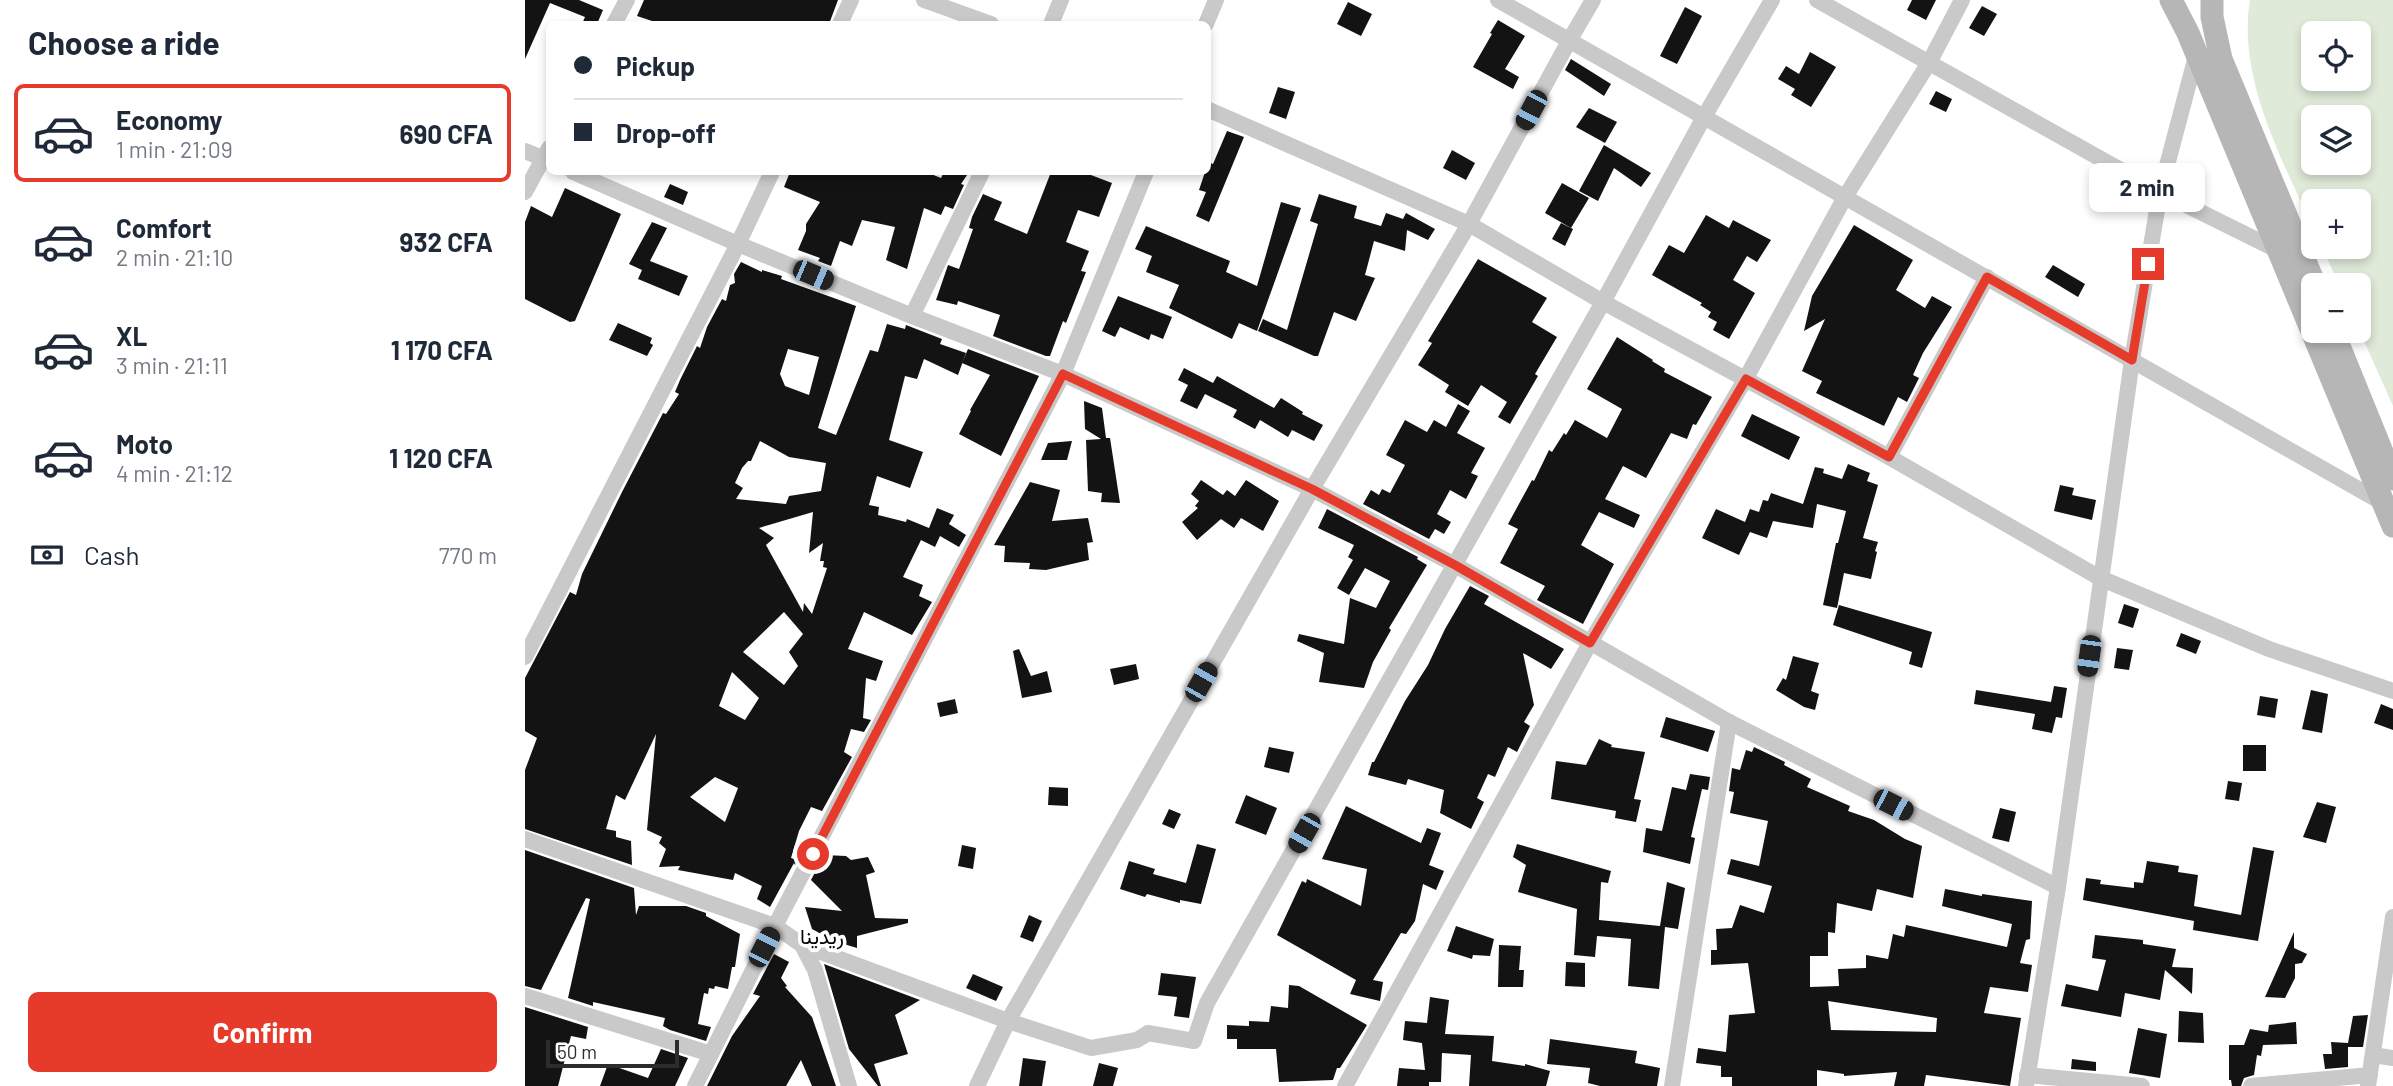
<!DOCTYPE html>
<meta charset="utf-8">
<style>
:root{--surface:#fff;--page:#f2f2f3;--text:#1f2937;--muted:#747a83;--line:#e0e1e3;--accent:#e63b2b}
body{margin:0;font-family:Barlow,Vazirmatn,sans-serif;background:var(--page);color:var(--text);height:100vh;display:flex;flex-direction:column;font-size:26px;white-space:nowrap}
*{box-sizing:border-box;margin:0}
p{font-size:23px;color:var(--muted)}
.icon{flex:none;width:38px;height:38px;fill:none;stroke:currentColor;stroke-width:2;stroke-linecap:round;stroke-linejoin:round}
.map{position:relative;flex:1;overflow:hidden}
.sheet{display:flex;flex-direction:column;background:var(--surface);width:525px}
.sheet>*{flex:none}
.banner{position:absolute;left:21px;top:21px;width:665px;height:154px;border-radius:10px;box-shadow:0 4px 10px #0003;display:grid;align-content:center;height:154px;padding:0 28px;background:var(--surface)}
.buttons{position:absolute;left:1776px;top:21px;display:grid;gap:14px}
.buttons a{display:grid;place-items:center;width:70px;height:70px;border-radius:10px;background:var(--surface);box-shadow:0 4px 10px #0003;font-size:35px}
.scale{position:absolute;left:21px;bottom:18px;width:133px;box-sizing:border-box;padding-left:7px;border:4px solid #2c2c2c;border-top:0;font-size:19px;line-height:24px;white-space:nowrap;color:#2c2c2c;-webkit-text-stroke:5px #fff;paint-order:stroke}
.end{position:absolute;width:32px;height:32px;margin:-16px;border:9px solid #e63b2b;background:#fff;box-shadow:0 0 0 4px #fff}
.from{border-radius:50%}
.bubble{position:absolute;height:49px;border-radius:10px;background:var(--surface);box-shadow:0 4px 10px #0003;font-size:23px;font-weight:700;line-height:49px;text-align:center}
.car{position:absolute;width:21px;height:42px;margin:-21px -10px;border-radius:9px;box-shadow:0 0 5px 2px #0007;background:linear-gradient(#222 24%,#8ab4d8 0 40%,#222 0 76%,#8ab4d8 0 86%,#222 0)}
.banner b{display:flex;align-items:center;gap:24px;height:66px;font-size:26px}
.banner b+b{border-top:2px solid var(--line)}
.banner i{width:18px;height:18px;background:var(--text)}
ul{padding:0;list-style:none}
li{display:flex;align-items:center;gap:21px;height:98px;margin:0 14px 10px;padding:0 14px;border:4px solid transparent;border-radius:10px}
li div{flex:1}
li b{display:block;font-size:26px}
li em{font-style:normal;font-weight:700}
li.active{border-color:var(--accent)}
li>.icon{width:63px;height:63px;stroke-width:1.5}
h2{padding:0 28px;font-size:32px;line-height:84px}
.pay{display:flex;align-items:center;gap:18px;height:77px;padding:0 28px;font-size:26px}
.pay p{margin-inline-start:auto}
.primary-button{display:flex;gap:14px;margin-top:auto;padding:14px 28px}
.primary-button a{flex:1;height:80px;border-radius:10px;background:var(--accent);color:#fff;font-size:28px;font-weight:700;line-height:80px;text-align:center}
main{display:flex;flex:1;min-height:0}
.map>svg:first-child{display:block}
</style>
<main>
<section class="sheet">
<h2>Choose a ride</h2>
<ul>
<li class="active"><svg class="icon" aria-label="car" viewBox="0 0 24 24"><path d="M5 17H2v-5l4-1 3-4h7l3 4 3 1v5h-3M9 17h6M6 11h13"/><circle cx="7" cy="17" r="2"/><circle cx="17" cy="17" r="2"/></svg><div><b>Economy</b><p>1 min · 21:09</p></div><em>690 CFA</em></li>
<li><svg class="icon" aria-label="car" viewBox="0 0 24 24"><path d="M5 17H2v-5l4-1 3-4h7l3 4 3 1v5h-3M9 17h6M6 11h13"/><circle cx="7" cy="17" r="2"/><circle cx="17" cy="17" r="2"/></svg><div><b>Comfort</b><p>2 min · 21:10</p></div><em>932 CFA</em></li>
<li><svg class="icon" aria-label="car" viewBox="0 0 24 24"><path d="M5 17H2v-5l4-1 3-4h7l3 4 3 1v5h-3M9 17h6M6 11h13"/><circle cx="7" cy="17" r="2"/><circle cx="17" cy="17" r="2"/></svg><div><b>XL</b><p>3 min · 21:11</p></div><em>1 170 CFA</em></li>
<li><svg class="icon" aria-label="car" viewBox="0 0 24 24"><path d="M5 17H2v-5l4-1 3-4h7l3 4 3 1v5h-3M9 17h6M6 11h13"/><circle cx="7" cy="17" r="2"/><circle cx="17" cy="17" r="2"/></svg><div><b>Moto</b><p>4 min · 21:12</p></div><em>1 120 CFA</em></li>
</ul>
<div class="pay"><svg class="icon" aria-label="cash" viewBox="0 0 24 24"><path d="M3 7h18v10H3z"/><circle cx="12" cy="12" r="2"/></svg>Cash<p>770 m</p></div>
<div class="primary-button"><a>Confirm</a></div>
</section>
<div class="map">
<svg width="1868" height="1086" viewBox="0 0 1868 1086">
<rect width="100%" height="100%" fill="#fff"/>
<path fill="#e0ead9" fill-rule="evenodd" d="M1725,0h143v406l-34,-76v-45h-20l-17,-38h37v-46h-46v27c-31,-69 -76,-150 -63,-228zM1788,33h46v46h-46zM1788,117h46v46h-46z"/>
<g fill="#131313" fill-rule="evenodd">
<path d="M0,0h54l24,10 -6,14h-15l3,-7 -35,-14 -25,56z"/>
<path d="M119,0h194l-9,24h-168l-24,-8z"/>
<path d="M1387,0h24l-10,20 -19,-10z"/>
<path d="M823,2l24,12 -11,22 -24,-12z"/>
<path d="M1457,6l15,8 -13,22 -15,-8z"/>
<path d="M1160,7l17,9 -25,48 -17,-8z"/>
<path d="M973,20l27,16 -20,33 14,8 -6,12 -40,-22 19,-33 -2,-1z"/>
<path d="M1285,52l26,15 -25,40 -20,-12 4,-6 -17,-10 8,-13 13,8z"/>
<path d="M1046,59l40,25 -7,12 -39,-26z"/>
<path d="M753,87l17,5 -9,27 -17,-6z"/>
<path d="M1411,91l16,8 -6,13 -17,-8z"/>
<path d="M1064,108l28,14 -12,21 -29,-16z"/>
<path d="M702,131l17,6 -35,85 -13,-6 10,-24 -7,-2 6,-18h2v-10l6,2z"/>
<path d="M1079,145l47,28 -10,14 -27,-19 -16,33 -19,-10z"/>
<path d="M927,150l23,13 -9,17 -23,-12z"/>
<path d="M265,172h136l15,6 3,-6h25l-8,12 3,1 -11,24 -8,-3 -4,9 -17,-7 -17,61 -21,-9 9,-33 -33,-7 -10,26 -12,-5 -9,25 -13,-5 2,-3 -22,-8 8,-19v-7l14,-22 -36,-15z"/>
<path d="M526,172h32l29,11 -13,34 -21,-7 -12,32 23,9 -8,20 5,1 -20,51 -3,-2 -13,35h-4l-53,-20 7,-21 -42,-14 -1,4 -21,-5 12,-35 11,4 14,-40 -4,-1 3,-11 11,-23 19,8 -8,18 33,14z"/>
<path d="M1037,183l27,15 -18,30 -26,-15z"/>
<path d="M145,184l18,8 -5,13 -19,-8z"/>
<path d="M40,188l56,26 -46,107 -5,1 -45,-23v-77l6,-16 21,11z"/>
<path d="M794,194l38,12 -3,12 27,8 5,-13 17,6 3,-6 29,16 -7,11 -21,-10 -2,21 -31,-10 -9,34 10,3 -19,43 -22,-9 -16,44h-4l-56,-25 5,-12 24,11 31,-106 -8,-3z"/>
<path d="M756,202l20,6 -44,123 -18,-8 -7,16 -63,-31 10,-23 -33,-13 6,-16 -17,-7 11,-23 84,35 -4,11 31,14z"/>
<path d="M1181,215l23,13 4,-8 38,20 -14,22 -10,-6 -14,24 22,13 -26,46 -16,-9 4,-8 -9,-5 3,-5 -11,-7 2,-2 -50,-28 17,-30 15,8z"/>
<path d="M127,222l15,6 -17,33 38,15 -9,20 -41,-17 4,-9 -13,-6z"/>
<path d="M1036,223l12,6 -8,17 -13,-7z"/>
<path d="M1329,225l59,35 -17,30 29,18 7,-12 20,11 -29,46 -10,22 6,3 -12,24 -9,-5 -14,29 -68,-33 6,-12 -20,-10 23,-52 -21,12 8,-35z"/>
<path d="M953,259l69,39 -15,24 25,15 -22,37 3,2 -28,48 -12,-7 9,-15 -26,-17 -13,21 -23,-14 4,-7 -31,-20 14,-22 -4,-2z"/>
<path d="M216,262l21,10v-2l20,6 -1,3 75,27 -38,122 18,7 34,-85 8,2 9,-28 18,5 1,-4 36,14 -2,5 26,9 -8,22 -34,-16 -7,20 -12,-3 -16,64 34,12 -13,36 -33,-12 -8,29 10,2 -1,8 28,7 1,-3 22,9 8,-20 17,7 -5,9 17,11 -7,12 -19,-11 -5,11 -14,-7 -18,37 20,8 -4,11 13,6 -20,33 -48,-23 -16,37 35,12 -7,20 -10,-3 -3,40 8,2 -7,12 -13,-3 -7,23 8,5 -30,54 -11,-4 -12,24 -8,27 6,2 -2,5 -1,-2 -24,44 -13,-8 5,-13 -27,-13 -2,7 -55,-10 2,-4 -21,1 7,-18 -7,-6 3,-6 -15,-7 9,-96 -31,66 -9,-5 -10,34 10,2v6l15,4 1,24 -107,-36v-59l12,-32 -12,-7v-53l45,-86 6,3 6,-21 40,-82 41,-79 3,1 13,-20 -4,-2 5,-12 17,-34 3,2 7,-21 15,-28 4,2 4,-16 5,-2 -1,-9zM263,349l31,8 -10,38 -24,-9 -5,-12zM235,441l29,16 37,6 -5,28 -32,5 -3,8 -50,-5 7,-11 -8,-5 7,-15 6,-7h3zM288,512l-4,41 14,-10 -3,18h4l-1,6 4,1 -15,46 -8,-11 -1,9 -37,-67 8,-7 -15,-10zM259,612l19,22 -14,18 9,14 -14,19 -41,-33zM207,672l27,26 -14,22 -26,-14zM190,777l23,11 -13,34 -35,-25z"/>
<path d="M1528,265l32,19 -7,13 -33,-20z"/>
<path d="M593,296l54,21 -9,22 -12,-5 -2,6 -29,-13 -5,10 -13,-6z"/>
<path d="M93,323l34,15 -2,5 3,2 -6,11 -38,-16z"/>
<path d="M1092,337l36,23 -1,1 13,8 -1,3 48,25 -16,28 -3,-1 -6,15 -16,-6 -25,45 -23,-12 -18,33 35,16 -6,13 -35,-16 -18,33 33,19 -31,60 -46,-24 8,-14 -45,-23 18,-34 -10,-5 24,-44 2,1 15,-31 3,2 12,-19 2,2 9,-15 32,18 15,-29 -35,-20z"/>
<path d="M443,349l71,27 -38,80 -42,-22 12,-23 -1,-1 20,-35 -28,-12z"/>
<path d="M659,368l29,15 4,-7 57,32 7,-10 22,14 -1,2 21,11 -9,16 -22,-11 -4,7 -28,-17 -5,9 -22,-12 4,-7 -32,-16 -8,15 -17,-8 8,-16 -10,-5z"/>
<path d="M559,401l18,7 4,30h4l10,65 -19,-1 1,-9 -14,-2 -2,-51 15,-1 -16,-10z"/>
<path d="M933,404l12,7 -13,22 28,15 -14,25 7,3 -12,23 -16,-9 -13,24 14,8 -7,12 -9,-5 -6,10 -66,-35 8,-14 8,5 3,-6 8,4 15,-28 -19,-10 19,-35 22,12 7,-12 12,7z"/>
<path d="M1227,414l48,23 -11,23 -48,-24z"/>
<path d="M547,441l-5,19h-26l7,-17z"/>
<path d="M1323,464l22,9 -3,8 11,4 -15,53 15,4 -3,9 2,1 -6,27 -27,-6 -7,35 -14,-3 13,-62h2l8,-32 -29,-7 -4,24 -40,-7 -6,17 -17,-6 -11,23 -37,-17 14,-29 29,13 5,-13 9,3 4,-12 5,1 3,-8 32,11 12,-37 9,2 -1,4 19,6z"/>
<path d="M676,480l22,15 4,-5 8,6 11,-16 33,21 -16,30 -22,-13 -7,10 -13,-9 -24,21 -15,-18 16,-14 -3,-2 4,-5 -8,-7z"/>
<path d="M505,482l30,8 -8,31 36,-3 5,24 -6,1 2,17 -43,10 -17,-1 1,-6 -26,-1 1,-16 -11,-1z"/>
<path d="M1535,485l14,3 -2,7 24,5 -4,20 -38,-9z"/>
<path d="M802,509l91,48 -1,2 10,6 -38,63 2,2 -18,32 -9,26 -45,-6 5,-29 -27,-12 2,-7 45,10 6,-46 26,10 14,-27 -25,-13 -16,27 -12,-7 16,-28 -5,-3 6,-12 -36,-17z"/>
<path d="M945,586l19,10 -5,8 80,45 -13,20 -28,-16 11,52 -10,17 6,4 -13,26 -9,-5 -13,30 -7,-3 -11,24 7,4 -13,27 -31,-16 4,-23 -36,-11 -2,6 -38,-10 4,-13h2l31,-61 23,-36 17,-36z"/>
<path d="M1599,604l15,5 -6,19 -15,-5z"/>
<path d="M1314,605l93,27 -10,36 -13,-4 3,-12 -79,-27z"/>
<path d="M1656,633l20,8 -5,13 -20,-8z"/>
<path d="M1592,648l16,2 -4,20 -15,-2z"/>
<path d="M494,649l12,27 16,-5 5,21 -30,6 -9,-47z"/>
<path d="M1268,656l26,7 -8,28 8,3 -4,16 -11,-3 -28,-17 7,-12 3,2z"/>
<path d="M611,664l3,15 -25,6 -4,-16z"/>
<path d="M1529,686l13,2 -5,30 -6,-1 -4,16 -20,-4 3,-15 -61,-10 2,-14 75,12z"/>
<path d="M1786,690l17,4 -6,39 -20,-4z"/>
<path d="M1735,696l18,3 -3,19 -18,-3z"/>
<path d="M430,699l3,14 -18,4 -3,-14z"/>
<path d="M1856,704l12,5v21l-19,-7z"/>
<path d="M1141,717l49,14 -7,21 -48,-15z"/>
<path d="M1074,739l13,6 -1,2 34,5 -11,47 7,1 -5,22 -21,-4 1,-7 -65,-12 5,-38 30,4z"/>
<rect x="1718" y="745" width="23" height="26"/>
<path d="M744,747l25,5 -5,21 -25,-6z"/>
<path d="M1229,747l31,15 -1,3 27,14 -4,8 43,19 -2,5 26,9 31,19 17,7 -9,52 -36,-9 -5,22 -35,-8 -2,30 -7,-1v24h-18v31l29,-1 -1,-17 28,-1v-13l22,4 5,-25 11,3 2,-12 101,22 5,-23 -70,-18 3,-17 37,7v-2l50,7 -2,38 -4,1 -6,23 12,2 -4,27 -38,-5 -6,26 37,5 -11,68 -84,-11 -2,11h-30l3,-14 -53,4v-2l-27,-4v16h-85v-9h-11v-11l-25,-3 2,-15 28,4 3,-37 26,-2 -7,-50 -37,2v-15h6l-1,-21 16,-1 8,-23 24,8 8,-27 -45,-12 4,-15 28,7 9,-45 -38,-8 4,-21 -5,-1 3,-23 8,2 6,-20 6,2zM1303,1001l109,17 -1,14 -105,-2z"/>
<path d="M1165,774l20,3 -2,13 -6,-1 -11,48 4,1 -5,26 -47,-12 3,-24 16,3 10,-44 14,3z"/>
<path d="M1703,781l14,2 -3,18 -14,-2z"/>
<path d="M524,787l19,1v18l-20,-1z"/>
<path d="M721,795l31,13 -11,27 -31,-12z"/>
<path d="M1792,802l19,5 -10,36 -23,-6z"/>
<path d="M821,806l75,37 6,-15 14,5 -12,32 15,6 -8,19 -13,-6 -8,37 -9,13 -5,-1 -28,47 10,2 -3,19 -30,-7 6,-14 -79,-45 25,-54 4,2 1,-4 54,27 6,-37 -45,-10z"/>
<path d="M1475,808l16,4 -7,30 -17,-4z"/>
<path d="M644,809l12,5 -7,15 -12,-5z"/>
<path d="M672,844l19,5 -15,55 -21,-4v3l-33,-9 -2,3 -25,-8 9,-28 26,8 -2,5 33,9z"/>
<path d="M992,844l94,27 -3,12 -7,-1 -2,38 61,6 7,-44 18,6 -7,41 -13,-2 -6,62 -31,-3 3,-47 -34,-3 -2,21 -21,-2 3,-46 -59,-17 8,-27 -13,-8z"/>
<path d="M437,845l14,3 -3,21 -15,-3z"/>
<path d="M1728,847l21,4 -16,90 -65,-11 1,-9 -111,-21 3,-22 15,2 -1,4 34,4v-6l9,1 4,-22 32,5 -1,6 20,3 -4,31 47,9z"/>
<path d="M0,850l109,38 2,27 3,-9h47l20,7v3l34,18 -5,33h-3l-4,22 -13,-3 -1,3 -5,-1 -1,6 -4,-1 -6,31 13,3 -5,14 -36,-11 -7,-4 2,-8 -72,-16v4l-25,-8 22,-99 -4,-1 -45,92 -16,-4z"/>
<path d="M299,855l22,1 5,4 17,-3 7,15 -9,3 9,43 33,1v4l-51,13v12l-23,-7 -22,-12 -7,-22 37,4 -31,-31z"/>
<path d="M504,915l13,6 -9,21 -13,-5z"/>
<path d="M931,926l38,13 -4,17 -17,-1 -1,4 -25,-8z"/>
<path d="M1769,932v16l13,6 -5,9 -7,1v14l-10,20 -20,-1z"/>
<path d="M1570,935l48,5v4l33,5 -4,18 21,1 -1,26 -27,-24 -5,30 -35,-7 -4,24 -60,-11 5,-22 32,7 8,-31 -14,-2z"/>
<path d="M974,945l22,1 -2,24h5l-1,17h-25z"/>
<path d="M249,954l15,8 -8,16 6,8 -2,1 27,30 24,69h-24l-11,-26 -15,26h-79l25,-50 28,-40 -7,-2z"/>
<path d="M1041,962l19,1v24l-20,-1z"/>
<path d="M299,964l96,36 -25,15 13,39 -34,10 7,22h-3l-29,-37z"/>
<path d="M636,973l35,4 -7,41 -15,-2 3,-19 -19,-2z"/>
<path d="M448,974l30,13 -7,14 -30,-13z"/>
<path d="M764,985l10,1 68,39 -27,43h-3l-4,12 -54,2 -3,-33h-39v-10h-10v-14l22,1v-5l20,1 2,-16 17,2z"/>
<path d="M905,997l19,3 -4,34 49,2 -2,25 33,5v-2l25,7 -4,15h-77l2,-31 -29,-2 -1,29h-12v4h-32l2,-18 26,2 -3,-27 -19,-3 2,-19 22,2z"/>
<path d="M0,1007l63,20 -2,12 -15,-3 -13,50h-33z"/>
<path d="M1654,1011l24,2 1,30 -26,-1z"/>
<path d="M1843,1015l-5,32h-15v20l-23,2 -2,-15h9l-1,-12 17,1 5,-27z"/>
<path d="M1771,1022l1,22 -34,1 -2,11 -4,-1 -3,20 -10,3 -3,8h-9l-1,-6h-2v-35h15l6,-16 18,3 1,-7z"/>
<path d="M1613,1028l29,6 -7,44 -31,-5z"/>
<path d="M1025,1039l87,12 -2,12 25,5 -3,18h-57l-12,-3 2,-15 -43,-4z"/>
<path d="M136,1049l27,9 -13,28h-75l8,-22 40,14z"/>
<path d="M498,1058l23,3 -4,25h-23z"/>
<path d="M1547,1059l24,3v9l-25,-2z"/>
<path d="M574,1063l19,5 -5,18h-20z"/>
</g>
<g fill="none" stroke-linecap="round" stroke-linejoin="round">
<g stroke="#c9c9c9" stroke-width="16">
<path d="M399,0l67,24"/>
<path d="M973,0l885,503"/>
<path d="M1292,0l343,192 117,58"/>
<path d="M89,24l13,-24"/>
<path d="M315,24l11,-24"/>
<path d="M526,24l10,-24"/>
<path d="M681,24l10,-24"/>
<path d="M682,109l262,115 134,78 286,155 211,121 169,71 124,42"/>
<path d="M0,151l24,10"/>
<path d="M48,172l165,72 174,72 151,58 249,115 143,76 274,157 329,165"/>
<path d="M0,192l24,-44"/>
<path d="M387,316l70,-144"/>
<path d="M1364,457l98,-180"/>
<path d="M0,657l213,-413 34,-72"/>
<path d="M0,839l250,87 27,19 206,76 83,27 46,-8 11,-7 46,8 13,-38 396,-701 101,-185 68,-117"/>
<path d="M277,945l13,25 34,116"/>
<path d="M0,996l186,58"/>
<path d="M1848,1055l20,3"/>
<path d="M1502,1075l115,11"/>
<path d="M170,1086l80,-160 288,-552 83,-202"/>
<path d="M452,1086l31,-65 304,-532 157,-265 100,-183 24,-41"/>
<path d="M820,1086l245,-443 156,-265 99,-181 85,-136 32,-61"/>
<path d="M1147,1086l57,-364"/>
<path d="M1501,1086l32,-199 74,-527 28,-168 36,-136"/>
<path d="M1726,1086l119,-11"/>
<path d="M1843,1086l25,-169"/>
</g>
<g stroke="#b6b6b6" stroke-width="23">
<path d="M1646,0l17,33 205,493"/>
<path d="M1687,0v17l9,42 94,226"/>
<path d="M1808,331l60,148"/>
</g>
</g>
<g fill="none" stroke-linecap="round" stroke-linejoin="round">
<path stroke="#e63b2b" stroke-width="9" d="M288,854l250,-480 249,115 143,76 135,78 156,-264 143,78 98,-180 145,83 16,-96"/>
</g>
<g text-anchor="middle" stroke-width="7" stroke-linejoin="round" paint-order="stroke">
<g font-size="21" fill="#000" stroke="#fff">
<text x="297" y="944">ريدينا</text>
</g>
</g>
</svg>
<div class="buttons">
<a><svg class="icon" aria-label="locate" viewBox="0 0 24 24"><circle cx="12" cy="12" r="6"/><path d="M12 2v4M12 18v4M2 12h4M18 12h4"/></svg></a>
<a><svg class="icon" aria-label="layers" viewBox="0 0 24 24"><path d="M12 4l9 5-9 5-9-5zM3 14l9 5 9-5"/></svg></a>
<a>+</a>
<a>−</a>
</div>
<div class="scale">50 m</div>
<i class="end from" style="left:288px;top:854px"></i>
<i class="end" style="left:1623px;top:264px"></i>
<div class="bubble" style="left:1564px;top:163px;width:116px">2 min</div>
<i class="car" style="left:1006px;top:110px;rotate:208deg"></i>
<i class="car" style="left:288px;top:275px;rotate:113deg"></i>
<i class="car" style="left:1564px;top:656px;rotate:188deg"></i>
<i class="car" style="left:676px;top:682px;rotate:30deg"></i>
<i class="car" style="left:1368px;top:805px;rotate:117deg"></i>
<i class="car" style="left:779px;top:833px;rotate:210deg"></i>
<i class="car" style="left:239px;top:947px;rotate:27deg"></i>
<div class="banner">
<b><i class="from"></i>Pickup</b>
<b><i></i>Drop-off</b>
</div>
</div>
</main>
